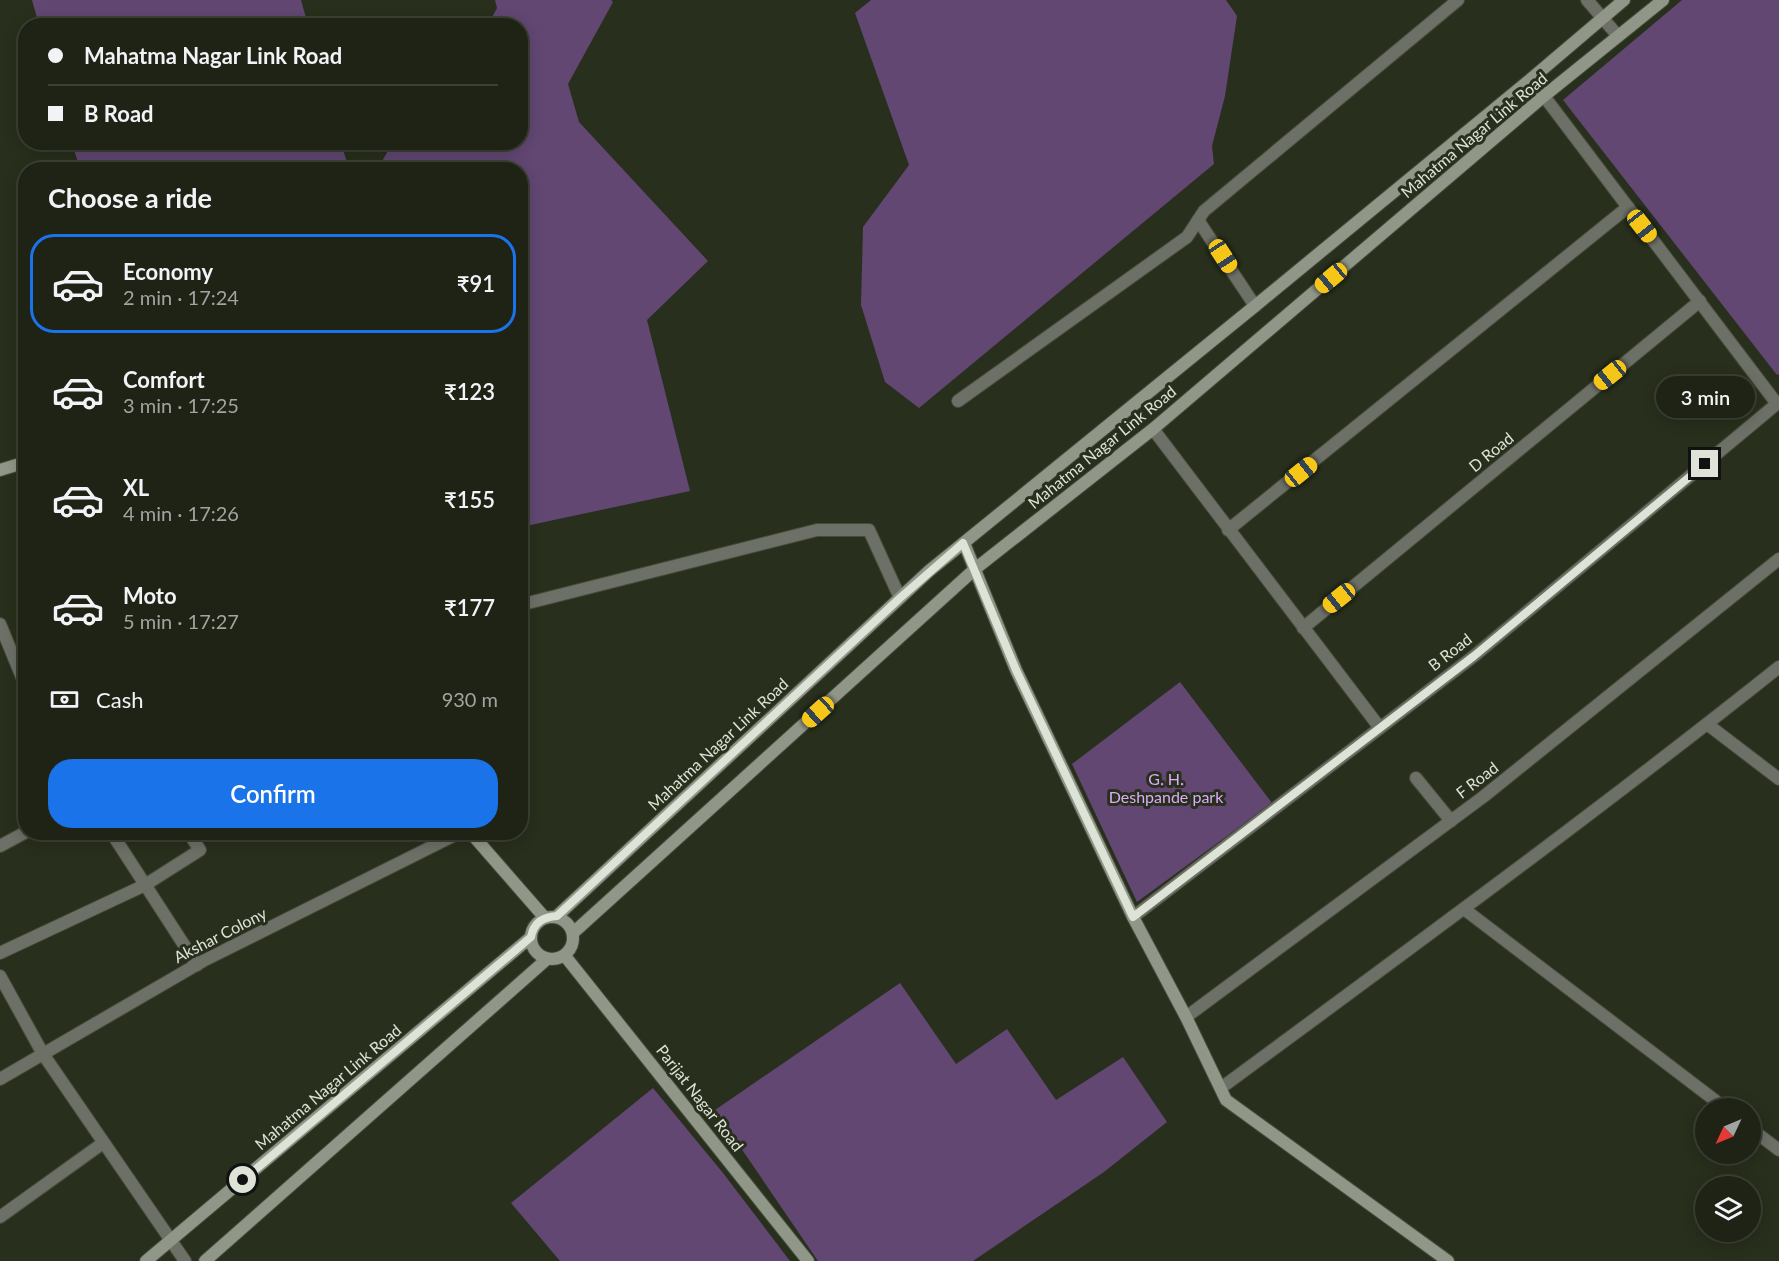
<!DOCTYPE html>
<meta charset="utf-8">
<style>
:root{--surface:#1e2315;--page:#2b2f22;--text:#f1f3f6;--muted:#a1a4a0;--line:#3c4034;--accent:#1a73e8}
body{margin:0;font-family:Lato,sans-serif;background:var(--page);color:var(--text);height:100vh;display:flex;flex-direction:column;font-size:22px;white-space:nowrap}
*{box-sizing:border-box;margin:0}
p{font-size:20px;color:var(--muted)}
.icon{flex:none;width:33px;height:33px;fill:none;stroke:currentColor;stroke-width:2;stroke-linecap:round;stroke-linejoin:round}
.map{position:relative;flex:1;overflow:hidden}
.sheet{position:absolute;left:18px;top:162px;width:510px;height:678px;display:flex;flex-direction:column;background:var(--surface);border-radius:24px;box-shadow:0 3px 15px #0003,0 0 0 2px var(--line)}
.sheet>*{flex:none}
.hud{position:absolute;left:18px;top:18px;width:510px;height:132px;border-radius:24px;box-shadow:0 3px 15px #0003,0 0 0 2px var(--line);display:grid;align-content:center;height:132px;padding:0 30px;background:var(--surface)}
.needle{width:39px;rotate:226deg}
.fabs{position:absolute;left:1695px;top:1098px;display:grid;gap:12px}
.fabs a{display:grid;place-items:center;width:66px;height:66px;border-radius:50%;background:var(--surface);box-shadow:0 3px 15px #0003,0 0 0 2px var(--line);font-size:30px}
.end{position:absolute;width:27px;height:27px;margin:-14px;border:8px solid #dee3d7;background:#111;box-shadow:0 0 0 3px #111}
.from{border-radius:50%}
.bubble{position:absolute;height:42px;border-radius:21px;background:var(--surface);box-shadow:0 3px 15px #0003,0 0 0 2px var(--line);font-size:20px;font-weight:600;line-height:42px;text-align:center}
.car{position:absolute;width:18px;height:36px;margin:-18px -9px;border-radius:8px;box-shadow:0 0 4px 2px #0007;background:linear-gradient(#f5c518 24%,#345 0 40%,#f5c518 0 76%,#345 0 86%,#f5c518 0)}
.hud b{display:flex;align-items:center;gap:21px;height:57px;font-size:22px}
.hud b+b{border-top:2px solid var(--line)}
.hud i{width:15px;height:15px;background:var(--text)}
ul{padding:0;list-style:none}
li{display:flex;align-items:center;gap:18px;height:99px;margin:0 12px 9px;padding:0 18px;border:3px solid transparent;border-radius:24px}
li div{flex:1}
li b{display:block;font-size:22px}
li em{font-style:normal;font-weight:600}
li.current{border-color:var(--accent)}
li>.icon{width:54px;height:54px;stroke-width:1.5}
h2{padding:0 30px;font-size:27px;line-height:72px}
.pay{display:flex;align-items:center;gap:15px;height:66px;padding:0 30px;font-size:22px}
.pay p{margin-inline-start:auto}
.button{display:flex;gap:12px;margin-top:auto;padding:12px 30px}
.button a{flex:1;height:69px;border-radius:24px;background:var(--accent);color:#fff;font-size:24px;font-weight:600;line-height:69px;text-align:center}
.map>svg:first-child{display:block}
</style>
<div class="map">
<svg width="1779" height="1261" viewBox="0 0 1779 1261">
<rect width="100%" height="100%" fill="#282f1c"/>
<g fill="#614772">
<path d="M32,0h269l7,25h-269z"/>
<path d="M495,0h116l2,2 -45,82 11,38 129,139 -61,59 43,171 -169,36 -1,-357 -142,-1 14,-26 128,-1v-116l-32,-1 9,-17z"/>
<path d="M871,0h355l11,16 -12,80 -13,50 2,18 -295,244 -34,-26 -24,-77 2,-78 46,-62 -54,-152z"/>
<path d="M1682,0h97v374l-2,1 -214,-275z"/>
<path d="M72,143h269l8,26h-269z"/>
<path d="M1180,682l92,121 -135,99 -65,-138z"/>
<path d="M900,983l56,81 51,-35 49,71 67,-43 44,65 -63,50 -131,89h-155l-103,-151z"/>
<path d="M653,1088l70,85 67,88h-230l-49,-58z"/>
</g>
<g fill="none" stroke-linecap="round" stroke-linejoin="round">
<defs>
<g id="street">
<path d="M1587,0l31,36"/>
<path d="M1531,79l246,325"/>
<path d="M1198,220l57,86"/>
<path d="M958,401l229,-164 17,-26 254,-211"/>
<path d="M1153,429l227,299"/>
<path d="M1228,530l400,-323"/>
<path d="M520,605l297,-75h52l31,68"/>
<path d="M0,624l26,63"/>
<path d="M1303,628l397,-327"/>
<path d="M1707,724l72,55"/>
<path d="M1416,778l35,43"/>
<path d="M111,832l86,133"/>
<path d="M0,846l26,-14"/>
<path d="M1464,909l261,199"/>
<path d="M1133,917l341,-261 305,-254"/>
<path d="M0,953l145,-68 55,-35 -12,-18"/>
<path d="M0,976l43,78 142,207"/>
<path d="M1186,1017l297,-220 296,-238"/>
<path d="M0,1079l203,-118 258,-129"/>
<path d="M1221,1088c187,-138 376,-276 558,-421"/>
<path d="M1750,1128l29,22"/>
<path d="M0,1217l103,-74"/>
</g>
<g id="secondary">
<path d="M0,470l26,-8"/>
<path d="M964,543l52,127 117,247 53,100 40,83 222,161"/>
<path d="M470,832l75,86"/>
<path d="M557,916l372,-345 326,-265 276,-227 93,-79"/>
<circle cx="552" cy="938" r="21"/>
<path d="M573,933l402,-364 178,-140 391,-333 119,-96"/>
<path d="M565,956l243,305"/>
<path d="M146,1261l385,-324"/>
<path d="M205,1261l342,-302"/>
</g>
</defs>
<use href="#street" stroke="#454c3a" stroke-width="14"/>
<use href="#secondary" stroke="#454c3a" stroke-width="14"/>
<use href="#street" stroke="#6d7067" stroke-width="12"/>
<use href="#secondary" stroke="#919788" stroke-width="12"/>
</g>
<g fill="none" stroke-linecap="round" stroke-linejoin="round">
<path stroke="#dee3d7" stroke-width="8" d="M243,1180l288,-243c3,-15 12,-20 26,-21l343,-318 63,-55 53,127 117,247 341,-261 231,-192"/>
</g>
<g text-anchor="middle" stroke-width="6" stroke-linejoin="round" paint-order="stroke">
<g font-size="16" fill="#dee3d7" stroke="#282f1c">
<text transform="translate(1474 135) rotate(-40)" y="6">Mahatma Nagar Link Road</text>
<text transform="translate(1102 447) rotate(-39)" y="6">Mahatma Nagar Link Road</text>
<text transform="translate(1491 452) rotate(-39)" y="6">D Road</text>
<text transform="translate(1450 652) rotate(-38)" y="6">B Road</text>
<text transform="translate(718 744) rotate(-43)" y="6">Mahatma Nagar Link Road</text>
<text transform="translate(1477 780) rotate(-38)" y="6">F Road</text>
<text transform="translate(220 935) rotate(-27)" y="6">Akshar Colony</text>
<text transform="translate(328 1087) rotate(-40)" y="6">Mahatma Nagar Link Road</text>
<text transform="translate(700 1098) rotate(52)" y="6">Parijat Nagar Road</text>
</g>
<g font-size="16" fill="#dcacfb" stroke="#282f1c">
<text x="1166" y="785">G. H.<tspan x="1166" dy="18">Deshpande park</tspan></text>
</g>
</g>
</svg>
<div class="fabs">
<a><svg class="needle" viewBox="-14 -14 28 28"><path d="M0-13l5 13h-10z" fill="#e53935"/><path d="M0 13l5-13h-10z" fill="#a1a4a0"/></svg></a>
<a><svg class="icon" aria-label="layers" viewBox="0 0 24 24"><path d="M12 4l9 5-9 5-9-5zM3 14l9 5 9-5"/></svg></a>
</div>
<i class="end from" style="left:243px;top:1180px"></i>
<i class="end" style="left:1705px;top:464px"></i>
<div class="bubble" style="left:1656px;top:376px;width:99px">3 min</div>
<i class="car" style="left:1642px;top:226px;rotate:142deg"></i>
<i class="car" style="left:1223px;top:256px;rotate:147deg"></i>
<i class="car" style="left:1331px;top:278px;rotate:230deg"></i>
<i class="car" style="left:1610px;top:375px;rotate:231deg"></i>
<i class="car" style="left:1301px;top:472px;rotate:51deg"></i>
<i class="car" style="left:1339px;top:598px;rotate:231deg"></i>
<i class="car" style="left:818px;top:712px;rotate:228deg"></i>
<div class="hud">
<b><i class="from"></i>Mahatma Nagar Link Road</b>
<b><i></i>B Road</b>
</div>
<section class="sheet">
<h2>Choose a ride</h2>
<ul>
<li class="current"><svg class="icon" aria-label="car" viewBox="0 0 24 24"><path d="M5 17H2v-5l4-1 3-4h7l3 4 3 1v5h-3M9 17h6M6 11h13"/><circle cx="7" cy="17" r="2"/><circle cx="17" cy="17" r="2"/></svg><div><b>Economy</b><p>2 min · 17:24</p></div><em>₹91</em></li>
<li><svg class="icon" aria-label="car" viewBox="0 0 24 24"><path d="M5 17H2v-5l4-1 3-4h7l3 4 3 1v5h-3M9 17h6M6 11h13"/><circle cx="7" cy="17" r="2"/><circle cx="17" cy="17" r="2"/></svg><div><b>Comfort</b><p>3 min · 17:25</p></div><em>₹123</em></li>
<li><svg class="icon" aria-label="car" viewBox="0 0 24 24"><path d="M5 17H2v-5l4-1 3-4h7l3 4 3 1v5h-3M9 17h6M6 11h13"/><circle cx="7" cy="17" r="2"/><circle cx="17" cy="17" r="2"/></svg><div><b>XL</b><p>4 min · 17:26</p></div><em>₹155</em></li>
<li><svg class="icon" aria-label="car" viewBox="0 0 24 24"><path d="M5 17H2v-5l4-1 3-4h7l3 4 3 1v5h-3M9 17h6M6 11h13"/><circle cx="7" cy="17" r="2"/><circle cx="17" cy="17" r="2"/></svg><div><b>Moto</b><p>5 min · 17:27</p></div><em>₹177</em></li>
</ul>
<div class="pay"><svg class="icon" aria-label="cash" viewBox="0 0 24 24"><path d="M3 7h18v10H3z"/><circle cx="12" cy="12" r="2"/></svg>Cash<p>930 m</p></div>
<div class="button"><a>Confirm</a></div>
</section>
</div>
